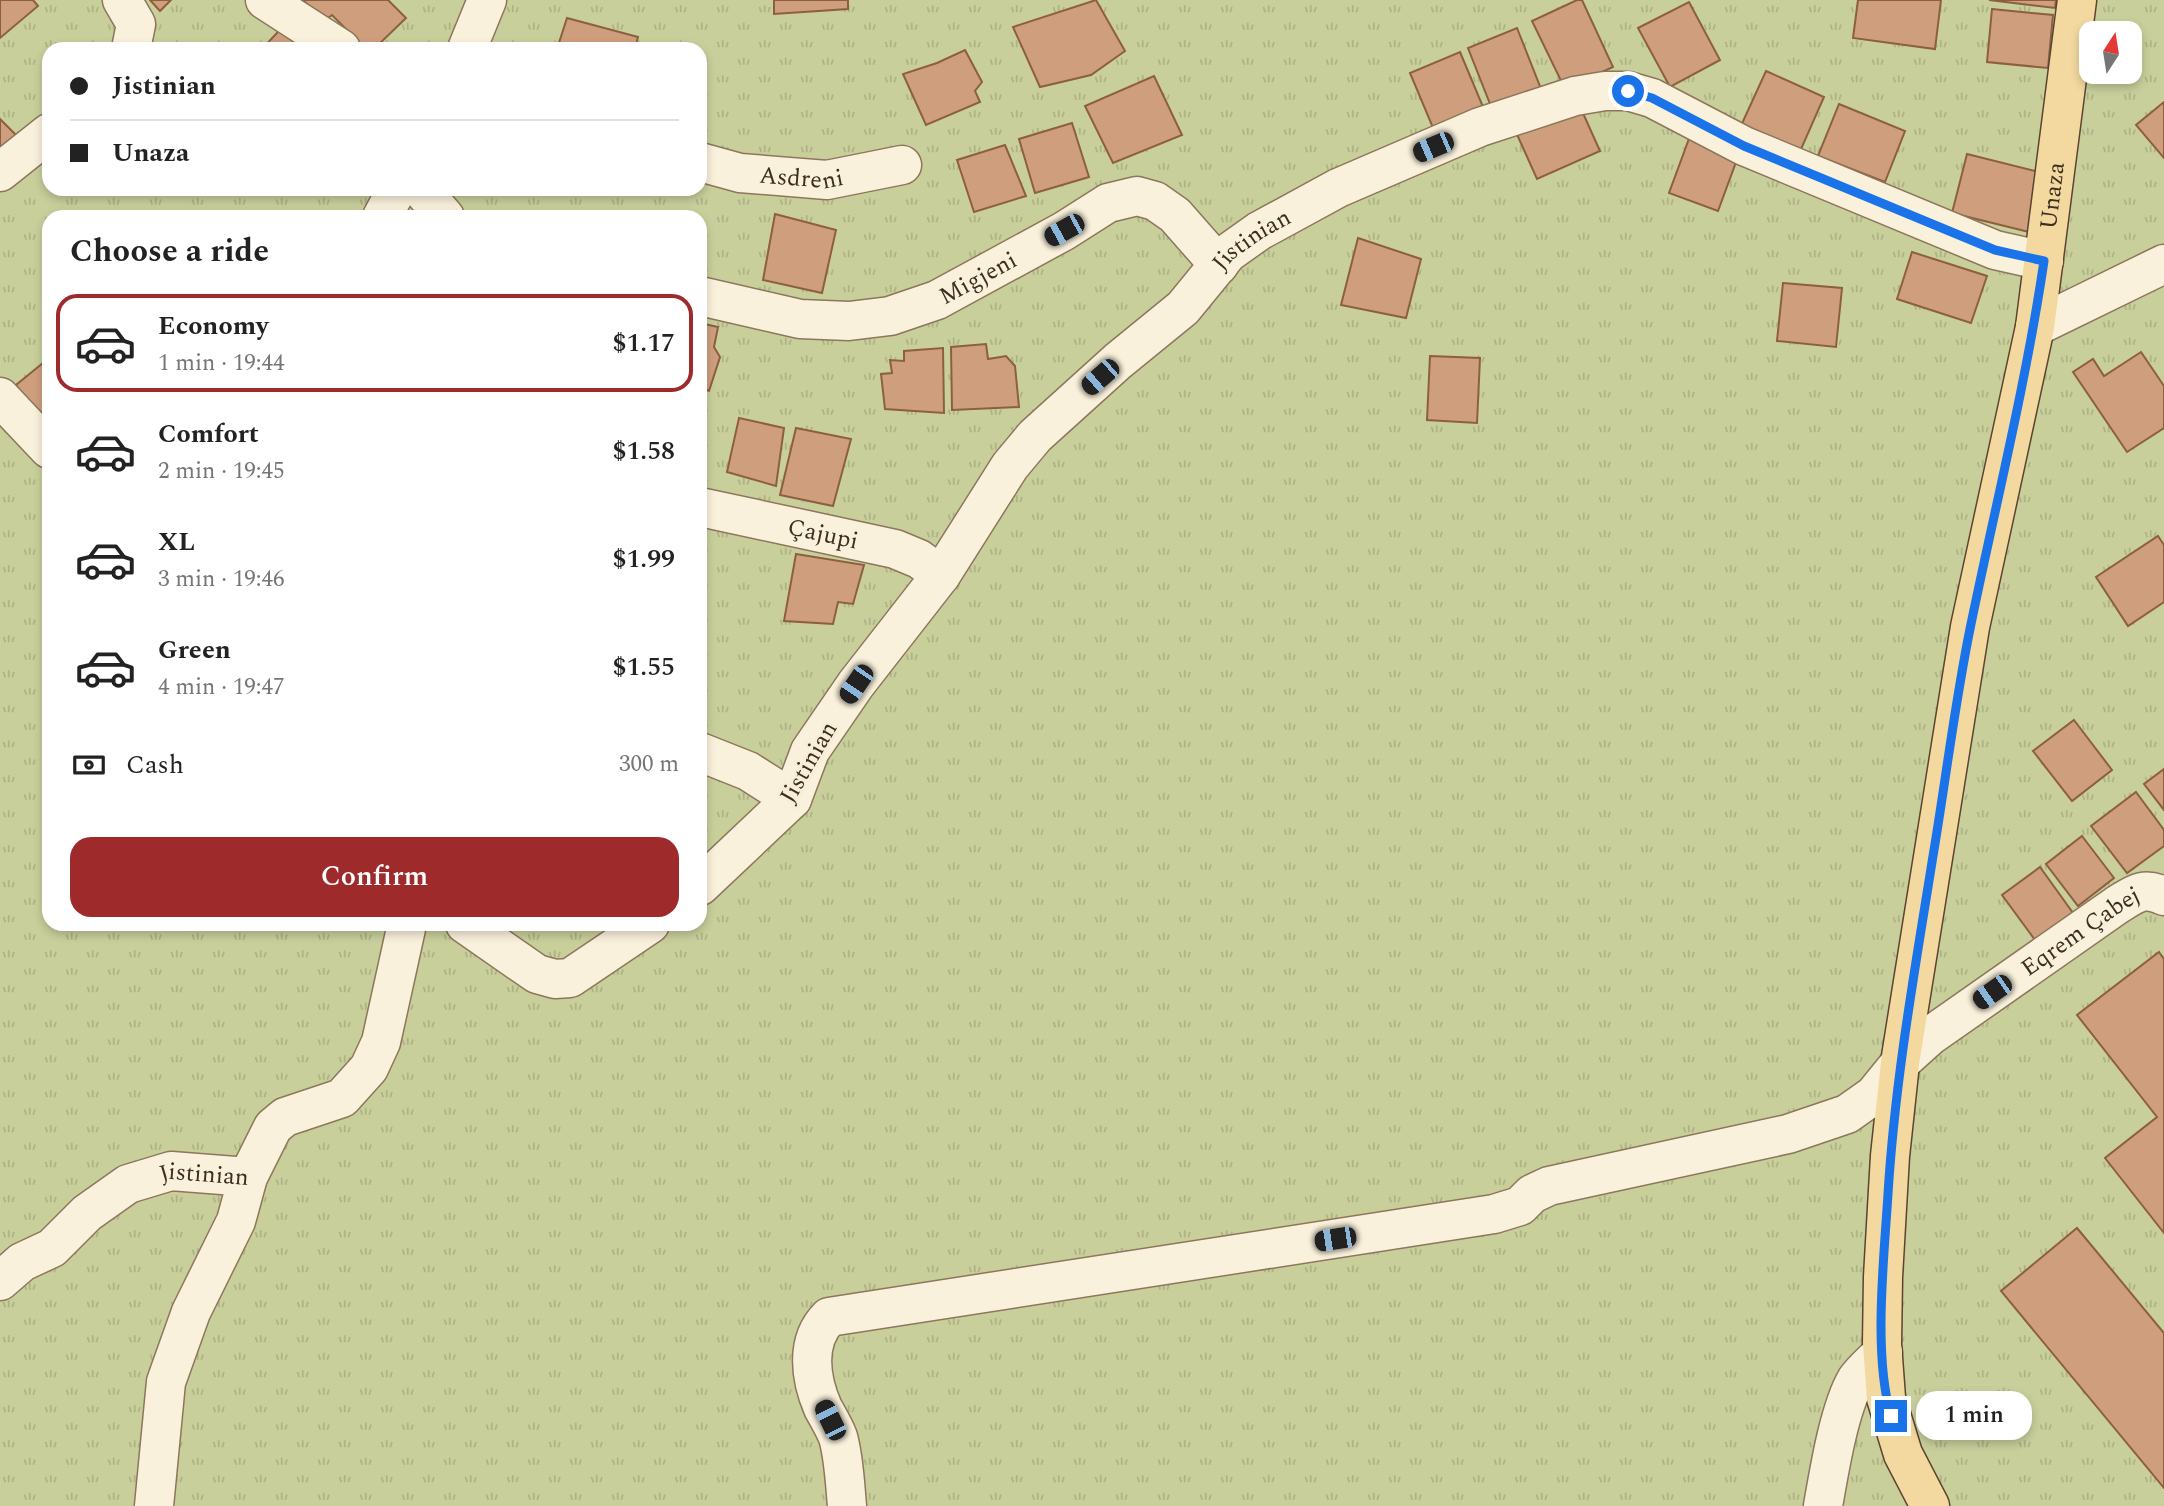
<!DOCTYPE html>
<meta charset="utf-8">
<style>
:root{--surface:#fff;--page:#f2f2f2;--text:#222;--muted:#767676;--line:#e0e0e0;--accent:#9e2a2b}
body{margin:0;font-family:Spectral,serif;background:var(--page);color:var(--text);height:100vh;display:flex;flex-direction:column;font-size:26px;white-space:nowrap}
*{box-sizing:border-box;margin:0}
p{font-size:23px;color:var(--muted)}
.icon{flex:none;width:38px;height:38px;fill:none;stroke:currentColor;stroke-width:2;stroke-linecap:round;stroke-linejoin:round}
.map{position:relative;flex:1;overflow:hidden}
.panel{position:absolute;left:42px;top:210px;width:665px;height:721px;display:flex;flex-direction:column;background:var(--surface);border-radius:21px;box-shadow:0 4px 10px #0003}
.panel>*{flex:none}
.top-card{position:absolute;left:42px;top:42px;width:665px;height:154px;border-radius:21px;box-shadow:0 4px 10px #0003;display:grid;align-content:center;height:154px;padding:0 28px;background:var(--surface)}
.needle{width:46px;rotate:12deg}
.fabs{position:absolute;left:2079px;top:21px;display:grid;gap:14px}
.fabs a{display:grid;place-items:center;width:63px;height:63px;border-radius:14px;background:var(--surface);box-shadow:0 4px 10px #0003;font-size:35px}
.end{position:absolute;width:32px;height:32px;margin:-16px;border:9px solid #1a73e8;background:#fff;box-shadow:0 0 0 4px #fff}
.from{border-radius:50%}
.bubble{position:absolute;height:49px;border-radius:21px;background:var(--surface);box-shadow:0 4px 10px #0003;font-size:23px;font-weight:600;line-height:49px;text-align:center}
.car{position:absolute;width:21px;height:42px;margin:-21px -10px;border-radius:9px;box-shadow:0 0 5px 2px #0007;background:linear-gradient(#222 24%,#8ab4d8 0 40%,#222 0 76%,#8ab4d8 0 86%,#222 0)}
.top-card b{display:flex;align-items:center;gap:24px;height:66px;font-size:26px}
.top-card b+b{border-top:2px solid var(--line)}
.top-card i{width:18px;height:18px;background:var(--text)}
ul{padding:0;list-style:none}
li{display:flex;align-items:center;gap:21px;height:98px;margin:0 14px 10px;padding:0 14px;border:4px solid transparent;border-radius:21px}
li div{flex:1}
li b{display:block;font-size:26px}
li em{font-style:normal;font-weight:600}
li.current{border-color:var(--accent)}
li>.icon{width:63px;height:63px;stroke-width:1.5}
h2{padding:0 28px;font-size:32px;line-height:84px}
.pay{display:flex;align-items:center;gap:18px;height:77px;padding:0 28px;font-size:26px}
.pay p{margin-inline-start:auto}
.button{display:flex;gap:14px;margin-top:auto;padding:14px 28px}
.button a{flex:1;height:80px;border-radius:21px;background:var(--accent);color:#fff;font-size:28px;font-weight:600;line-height:80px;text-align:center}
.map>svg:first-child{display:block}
</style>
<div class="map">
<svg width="2164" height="1506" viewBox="0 0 2164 1506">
<defs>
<pattern id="park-tufts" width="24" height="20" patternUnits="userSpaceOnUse" patternTransform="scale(1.75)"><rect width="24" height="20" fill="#c9cf9b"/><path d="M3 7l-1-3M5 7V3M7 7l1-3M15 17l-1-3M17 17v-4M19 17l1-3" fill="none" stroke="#aeb285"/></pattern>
</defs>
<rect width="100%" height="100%" fill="#f0e4c8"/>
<path fill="url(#park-tufts)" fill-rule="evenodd" d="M0,0h2164v1506h-2164zM2091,33h39v39h-39zM49,49h651v140h-651zM49,217h651v707h-651z"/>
<g fill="#cf9f7d" stroke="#8d5f41" stroke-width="2">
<path d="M0,0h33l5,6 -38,32z"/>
<path d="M150,0h21l-11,11z"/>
<path d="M303,0h85l18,18 -32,31h-8l-34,-34 -8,6z"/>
<path d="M774,0h74v9l-74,5z"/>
<path d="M1096,0l29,51 -34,24 -51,12 -27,-60z"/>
<path d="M1577,0h5l31,67 -48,22 -33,-68z"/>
<path d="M1858,0h83l-6,49 -82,-11z"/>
<path d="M1989,0h67l-1,8z"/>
<path d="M1689,2l31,58 -50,27 -32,-59z"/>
<path d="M1992,9l61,6 -5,53 -61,-6z"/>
<path d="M567,18l71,19 -3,12h-78z"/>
<path d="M288,21l38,28h-64z"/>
<path d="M1517,28l26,66 -49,20 -26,-66z"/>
<path d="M965,50l17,32 -7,9 5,11 -54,23 -23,-51 34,-11z"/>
<path d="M1460,52l26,62 -50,21 -26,-62z"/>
<path d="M1766,71l58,26 -26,59 -59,-26z"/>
<path d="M1154,76l28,59 -69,28 -28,-57z"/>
<path d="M1578,102l22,49 -63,28 -22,-49z"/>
<path d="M2164,102v56l-28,-33z"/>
<path d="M1839,104l66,27 -20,51 -67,-26z"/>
<path d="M0,119l16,16 -16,15z"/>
<path d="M1072,123l17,54 -54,16 -16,-54z"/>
<path d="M1690,136l49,18 -21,57 -49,-18z"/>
<path d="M1005,145l21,51 -52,16 -17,-52z"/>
<path d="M1967,154l76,19 -14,59 -77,-19z"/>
<path d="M775,214l61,16 -14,63 -59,-13z"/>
<path d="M1358,238l63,21 -15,59 -65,-13z"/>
<path d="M1912,252l75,24 -16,47 -74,-24z"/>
<path d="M1783,283l59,5 -6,59 -59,-6z"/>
<path d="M700,323l18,4 -4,20 6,10 -11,34 -9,-4z"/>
<path d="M986,344l2,15 18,-3 9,10 4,41 -67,3 -1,-63z"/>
<path d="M943,348l1,65 -59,-4 -4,-35 11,-1 -2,-13 14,1v-10z"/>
<path d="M2141,352l23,34v42l-37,24 -54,-80 20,-13 11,17z"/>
<path d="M1430,356l50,2 -3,65 -50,-3z"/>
<path d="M49,358v72l-33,-45z"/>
<path d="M739,418l45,10 -8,58 -49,-14z"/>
<path d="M796,428l55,11 -18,67 -53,-11z"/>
<path d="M2158,536l6,9v57l-36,24 -32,-49z"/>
<path d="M796,554l68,11 -11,39 -15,-2 -5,22 -49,-3z"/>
<path d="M2074,720l38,50 -40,31 -39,-50z"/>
<path d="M2164,769v41l-20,-26z"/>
<path d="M2136,792l28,38v16l-37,27 -36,-47z"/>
<path d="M2082,836l32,42 -36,28 -32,-42z"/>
<path d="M2040,867l33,46 -38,27 -33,-45z"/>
<path d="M2159,952l5,7v274l-59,-75 52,-41 -80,-102z"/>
<path d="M2077,1228l87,105v155l-163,-197z"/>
</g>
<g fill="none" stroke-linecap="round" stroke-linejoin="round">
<defs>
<g id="minor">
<path d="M122,0l14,24 -5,25"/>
<path d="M265,0l76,49"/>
<path d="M467,49l20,-49"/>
<path id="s1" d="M700,162l40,11 87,7 75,-15"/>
<path d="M0,172l49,-39"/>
<path d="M421,189l24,28"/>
<path d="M382,217l15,-28"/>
<path id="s2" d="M700,296l100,23 49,2 41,-5 47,-16 127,-69 44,-28 29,-7 18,5 20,14 44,50"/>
<path d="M2035,327l129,-63"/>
<path d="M0,397l49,52"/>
<path id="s3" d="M700,507l195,42 24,10 22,16"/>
<path d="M700,752l48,19 44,28"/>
<path id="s4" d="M700,886l92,-87 18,-48 46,-67 85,-109 69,-109 25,-30 83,-75 65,-53 45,-55 31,-22 79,-43 142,-61 95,-31 30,-5h23l24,7 92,48 251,104 49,11"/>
<path d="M465,924l72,50 18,5 15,-1 80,-54"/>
<path id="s5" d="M0,1281l22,-19 30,-14 35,-35 41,-29 43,-13 77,6"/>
<path d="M154,1506l12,-124 25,-70 45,-91 12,-44 25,-50 12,-10 57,-19 27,-30 12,-26 26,-118"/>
<path id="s6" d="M847,1506c-2,-22 -3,-48 -9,-69 -4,-10 -10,-20 -15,-29 -13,-30 -18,-67 6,-91l665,-103 26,-8 12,-12 17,-8 239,-52 59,-20 27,-19 26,-32 30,-27 187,-131c18,-11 26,-19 47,-9"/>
<path d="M1823,1506c6,-34 16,-97 33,-126 7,-10 18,-19 27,-28"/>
</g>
<g id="major">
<path id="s7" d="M1930,1506l-27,-52 -17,-56 -4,-54 1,-67 7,-121 10,-93 70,-436 65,-300 42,-327"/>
</g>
</defs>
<use href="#minor" stroke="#8d765c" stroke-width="41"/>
<use href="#major" stroke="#5b4430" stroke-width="41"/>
<use href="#minor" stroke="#faf1dc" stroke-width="38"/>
<use href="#major" stroke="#f3d9a0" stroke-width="38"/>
</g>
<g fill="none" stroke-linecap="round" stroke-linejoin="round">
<path stroke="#1a73e8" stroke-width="9" d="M1628,91l24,7 92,48 251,104 49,11c-18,122 -48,242 -73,363 -16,77 -25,155 -38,232 -18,113 -38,224 -45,338 -4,65 -15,160 3,222"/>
</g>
<g text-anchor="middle" stroke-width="6" stroke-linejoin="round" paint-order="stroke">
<g font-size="24" fill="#3d2e20" stroke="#f7eed8">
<text dy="8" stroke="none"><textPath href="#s1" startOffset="103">Asdreni</textPath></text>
<text dy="8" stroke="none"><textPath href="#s7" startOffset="1334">Unaza</textPath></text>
<text dy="8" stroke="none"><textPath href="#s4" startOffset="859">Jistinian</textPath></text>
<text dy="8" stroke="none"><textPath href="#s2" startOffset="289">Migjeni</textPath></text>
<text dy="8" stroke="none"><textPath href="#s3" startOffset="126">Çajupi</textPath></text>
<text transform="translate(808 762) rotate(-60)" y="8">Jistinian</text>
<text dy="8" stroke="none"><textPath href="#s6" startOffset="1540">Eqrem Çabej</textPath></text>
<text dy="8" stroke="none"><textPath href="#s5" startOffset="240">Jistinian</textPath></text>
</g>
</g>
</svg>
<div class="fabs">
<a><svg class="needle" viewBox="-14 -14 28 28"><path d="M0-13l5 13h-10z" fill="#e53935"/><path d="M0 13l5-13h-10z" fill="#767676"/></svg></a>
</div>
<i class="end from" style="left:1628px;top:91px"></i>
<i class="end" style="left:1891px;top:1416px"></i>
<div class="bubble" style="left:1916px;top:1391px;width:116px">1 min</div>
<i class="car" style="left:1433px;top:147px;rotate:247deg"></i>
<i class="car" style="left:1064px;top:230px;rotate:241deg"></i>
<i class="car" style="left:1100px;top:377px;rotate:229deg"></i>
<i class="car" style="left:856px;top:684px;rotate:214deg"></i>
<i class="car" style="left:1992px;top:992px;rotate:235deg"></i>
<i class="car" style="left:1335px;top:1239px;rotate:261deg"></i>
<i class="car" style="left:830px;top:1420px;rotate:334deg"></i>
<div class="top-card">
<b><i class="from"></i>Jistinian</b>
<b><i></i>Unaza</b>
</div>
<section class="panel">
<h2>Choose a ride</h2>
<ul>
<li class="current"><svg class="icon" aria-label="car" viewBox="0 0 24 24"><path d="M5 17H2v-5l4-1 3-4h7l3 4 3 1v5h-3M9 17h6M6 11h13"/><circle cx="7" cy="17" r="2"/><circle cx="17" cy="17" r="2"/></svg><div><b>Economy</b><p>1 min · 19:44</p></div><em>$1.17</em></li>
<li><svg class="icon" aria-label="car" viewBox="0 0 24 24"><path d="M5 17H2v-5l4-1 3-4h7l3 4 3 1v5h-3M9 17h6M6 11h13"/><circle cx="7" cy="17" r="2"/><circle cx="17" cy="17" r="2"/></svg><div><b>Comfort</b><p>2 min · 19:45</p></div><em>$1.58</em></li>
<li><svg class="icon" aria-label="car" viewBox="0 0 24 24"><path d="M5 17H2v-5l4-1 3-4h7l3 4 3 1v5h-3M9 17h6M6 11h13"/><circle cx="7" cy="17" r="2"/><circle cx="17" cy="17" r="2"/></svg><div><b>XL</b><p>3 min · 19:46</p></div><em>$1.99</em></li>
<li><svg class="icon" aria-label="car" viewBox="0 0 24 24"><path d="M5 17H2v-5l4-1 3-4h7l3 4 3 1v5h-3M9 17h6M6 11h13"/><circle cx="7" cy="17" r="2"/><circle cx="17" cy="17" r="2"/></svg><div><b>Green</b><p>4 min · 19:47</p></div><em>$1.55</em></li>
</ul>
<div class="pay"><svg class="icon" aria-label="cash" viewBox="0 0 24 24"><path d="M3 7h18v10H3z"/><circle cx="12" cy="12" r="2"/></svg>Cash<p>300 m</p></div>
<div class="button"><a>Confirm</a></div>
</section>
</div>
